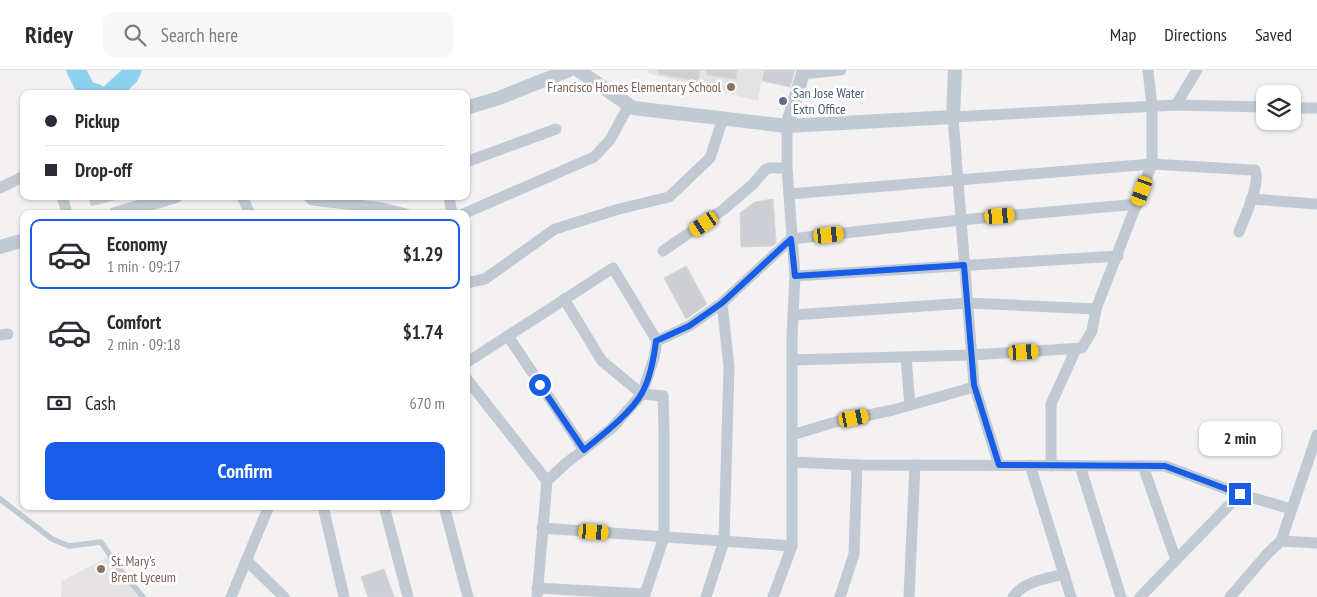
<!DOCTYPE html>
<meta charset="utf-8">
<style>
:root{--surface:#fff;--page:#f7f7f7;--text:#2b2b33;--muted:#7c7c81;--line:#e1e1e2;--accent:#175de7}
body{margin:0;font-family:"PT Sans Narrow",sans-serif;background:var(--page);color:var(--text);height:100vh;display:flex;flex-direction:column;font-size:19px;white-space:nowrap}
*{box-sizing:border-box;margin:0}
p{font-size:16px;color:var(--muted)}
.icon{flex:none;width:28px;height:28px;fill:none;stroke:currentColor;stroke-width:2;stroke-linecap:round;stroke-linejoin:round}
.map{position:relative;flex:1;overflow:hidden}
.drawer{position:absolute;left:20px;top:140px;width:450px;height:300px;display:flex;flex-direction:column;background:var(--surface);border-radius:10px;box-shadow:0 1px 4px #0004}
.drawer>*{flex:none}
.top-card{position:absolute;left:20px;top:20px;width:450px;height:110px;border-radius:10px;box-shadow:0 1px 4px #0004;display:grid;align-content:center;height:110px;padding:0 25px;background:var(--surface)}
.buttons{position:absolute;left:1256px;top:15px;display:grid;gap:10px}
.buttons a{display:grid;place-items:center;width:45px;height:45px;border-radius:10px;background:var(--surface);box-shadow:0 1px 4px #0004;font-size:25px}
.end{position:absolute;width:22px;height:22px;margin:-11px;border:6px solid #175de7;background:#fff;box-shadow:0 0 0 2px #fff}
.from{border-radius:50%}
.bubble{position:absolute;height:35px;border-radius:10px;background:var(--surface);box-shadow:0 1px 4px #0004;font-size:16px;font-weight:600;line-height:35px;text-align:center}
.car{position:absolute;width:15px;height:30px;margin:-15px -8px;border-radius:6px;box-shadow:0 0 4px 1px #0007;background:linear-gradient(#f5c518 24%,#345 0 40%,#f5c518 0 76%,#345 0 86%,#f5c518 0)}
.top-card b{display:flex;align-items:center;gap:18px;height:48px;font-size:19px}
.top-card b+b{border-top:1px solid var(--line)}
.top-card i{width:12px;height:12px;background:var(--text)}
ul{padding:9px 0 0;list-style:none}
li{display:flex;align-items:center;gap:15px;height:70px;margin:0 10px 8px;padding:0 15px;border:2px solid transparent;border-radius:10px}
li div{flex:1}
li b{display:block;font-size:19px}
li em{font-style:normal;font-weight:600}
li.active{border-color:var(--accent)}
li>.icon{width:45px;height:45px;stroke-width:1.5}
.pay{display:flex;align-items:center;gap:12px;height:55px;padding:0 25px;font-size:19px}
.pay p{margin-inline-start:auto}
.cta{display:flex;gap:10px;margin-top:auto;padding:10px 25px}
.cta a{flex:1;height:58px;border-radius:10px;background:var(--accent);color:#fff;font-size:20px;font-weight:600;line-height:58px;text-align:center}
header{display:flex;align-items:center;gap:30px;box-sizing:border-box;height:70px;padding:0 25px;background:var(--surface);border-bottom:1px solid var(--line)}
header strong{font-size:24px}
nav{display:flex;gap:28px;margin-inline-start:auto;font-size:18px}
.search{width:350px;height:45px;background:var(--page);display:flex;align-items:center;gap:12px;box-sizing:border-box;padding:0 18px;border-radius:10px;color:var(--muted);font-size:19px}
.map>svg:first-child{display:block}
</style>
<header>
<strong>Ridey</strong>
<div class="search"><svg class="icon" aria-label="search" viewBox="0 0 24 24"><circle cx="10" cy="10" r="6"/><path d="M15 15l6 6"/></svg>Search here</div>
<nav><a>Map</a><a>Directions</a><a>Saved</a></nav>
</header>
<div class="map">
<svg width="1317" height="527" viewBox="0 0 1317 527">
<rect width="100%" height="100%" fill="#f3f1f1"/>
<g fill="#e4e2e3">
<path d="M648,0h115l-5,31 -111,-28z"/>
<path d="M108,487l25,29 5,11h-77l1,-16z"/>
</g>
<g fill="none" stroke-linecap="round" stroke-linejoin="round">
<g stroke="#8cd0ed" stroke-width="19">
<path d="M76,0l10,20 12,4"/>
<path d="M110,24l19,-18 3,-6"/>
</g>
</g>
<g fill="#cdcfd5" stroke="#d4d6dc">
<path d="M659,0h41l-2,11 -39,-7z"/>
<path d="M707,0h30l-1,9 -29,-4z"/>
<path d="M764,0h31l-5,17 -28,-6z"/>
<path d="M88,126h30v3l-27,7z"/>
<path d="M773,129l3,44 -4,3 -31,1 -1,-34 15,-11z"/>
<path d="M686,196l21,38 -21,15 -22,-41z"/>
<path d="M384,499l10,28h-26l-7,-20z"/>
</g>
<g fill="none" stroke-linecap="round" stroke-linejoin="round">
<path stroke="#c1c9d2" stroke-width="5.5" d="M0,429l52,40 17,7 32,-4 16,24 26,31"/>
<g stroke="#c1c9d2" stroke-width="11">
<path d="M803,4l38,-4"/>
<path d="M1176,35l89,2"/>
<path d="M1292,38h25"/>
<path d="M466,92l90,-33"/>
<path d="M0,118l24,-12"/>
<path d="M789,124l363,-30 100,6h3c6,14 -11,48 -16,62"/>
<path d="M62,126l5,18"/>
<path d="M242,126l8,18"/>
<path d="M308,126l4,4 70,8 24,6"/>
<path d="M449,126l3,18"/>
<path d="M1251,129l66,5"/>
<path d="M463,144l131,-57 16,-17 19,-35"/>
<path d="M663,181l61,-42 29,-25 12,-14 4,-2h18"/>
<path d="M795,206l323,-20"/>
<path d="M466,213l19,-4 70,-50 64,-20 50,-12 41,-39 13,-40"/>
<path d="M564,229l38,62 40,33 21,2 1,34v107l-20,60"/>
<path d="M793,245l175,-12 128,6 56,-145v-58l-4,-36"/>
<path d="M0,265l8,-1"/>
<path d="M508,266l76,114"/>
<path d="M906,287l4,48"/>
<path d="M792,290l179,-5 111,-7 10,-17 4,-22"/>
<path d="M466,293l147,-95 44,73"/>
<path d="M466,308l81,103"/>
<path d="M792,365l43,-13 58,-12 81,-23"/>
<path d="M792,392l65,3 308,1 75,28 51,15"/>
<path d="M999,395l-25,-80 -21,-268 223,-12 21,-35"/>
<path d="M1030,395l41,132"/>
<path d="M1051,396v-62l25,-55"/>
<path d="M1080,396l41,131"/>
<path d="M1143,396l33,94"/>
<path d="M323,436l21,91"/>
<path d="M384,436l24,91"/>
<path d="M444,436l24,91"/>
<path d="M542,458l250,18"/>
<path d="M1281,471l36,2"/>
<path d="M246,490l38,37"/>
<path d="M537,518l108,6"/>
<path d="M231,527l38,-91"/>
<path d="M537,527l10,-116 18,-17 47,-36 30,-34 12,-36 3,-17 32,-15 33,-23 69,-64 170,-19 177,-16"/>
<path d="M706,527l18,-56 5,-174 -7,-64"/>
<path d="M773,527l19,-51v-209l3,-61 -8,-108v-42"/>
<path d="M840,527l14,-43 3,-89"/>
<path d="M909,527l6,-132"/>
<path d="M1013,527c11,-16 33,-18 51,-23"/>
<path d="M1140,527l100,-103"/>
<path d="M1230,527l38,-44 13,-12 36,-106"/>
</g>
<g stroke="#c1c9d2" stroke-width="14">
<path d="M578,0l55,38 154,18 166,-9 2,-47"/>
<path d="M466,38l33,-10 70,-28"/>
<path d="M787,56l17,-56"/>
<path d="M115,144l61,-18"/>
<path d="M0,177l24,-7"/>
</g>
</g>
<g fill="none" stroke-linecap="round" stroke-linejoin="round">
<path stroke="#175de7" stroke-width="6" d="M540,315l44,65c17,-14 47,-37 58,-57 8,-15 12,-35 14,-52l33,-15 33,-23 69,-64 4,37 169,-11 10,120 25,80 166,1 75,28"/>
</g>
<g fill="#8d6e63" stroke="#fff" stroke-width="2">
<circle cx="731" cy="17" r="5"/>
<circle cx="101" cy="499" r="5"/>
</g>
<circle fill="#5c6f8a" stroke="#fff" stroke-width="2" cx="783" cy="31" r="5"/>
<g text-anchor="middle" stroke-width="5" stroke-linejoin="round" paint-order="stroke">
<g font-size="14" fill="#785e54" stroke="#fff" text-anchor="end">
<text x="721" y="22">Francisco Homes Elementary School</text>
<text x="111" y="496" text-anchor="start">St. Mary's<tspan x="111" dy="16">Brent Lyceum</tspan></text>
</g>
<g font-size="14" fill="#4e5e75" stroke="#fff" text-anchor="start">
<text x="793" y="28">San Jose Water<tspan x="793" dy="16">Extn Office</tspan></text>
</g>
</g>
</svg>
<div class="buttons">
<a><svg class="icon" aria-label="layers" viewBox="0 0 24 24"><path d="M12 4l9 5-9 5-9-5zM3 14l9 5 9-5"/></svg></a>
</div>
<i class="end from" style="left:540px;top:315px"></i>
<i class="end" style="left:1240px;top:424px"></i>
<div class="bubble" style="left:1199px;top:351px;width:82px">2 min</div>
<i class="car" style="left:1142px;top:121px;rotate:200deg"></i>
<i class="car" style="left:1000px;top:146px;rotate:85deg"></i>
<i class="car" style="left:704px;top:154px;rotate:236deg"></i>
<i class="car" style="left:829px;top:165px;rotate:84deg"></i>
<i class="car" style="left:1024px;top:282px;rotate:87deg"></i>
<i class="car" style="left:854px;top:348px;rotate:79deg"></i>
<i class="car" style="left:594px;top:462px;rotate:94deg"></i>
<div class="top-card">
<b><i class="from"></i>Pickup</b>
<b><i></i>Drop-off</b>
</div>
<section class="drawer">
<ul>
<li class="active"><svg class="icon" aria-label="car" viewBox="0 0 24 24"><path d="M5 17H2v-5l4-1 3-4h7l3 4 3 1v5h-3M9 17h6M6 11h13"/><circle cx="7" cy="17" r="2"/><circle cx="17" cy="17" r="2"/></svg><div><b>Economy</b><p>1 min · 09:17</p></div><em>$1.29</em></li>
<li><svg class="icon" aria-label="car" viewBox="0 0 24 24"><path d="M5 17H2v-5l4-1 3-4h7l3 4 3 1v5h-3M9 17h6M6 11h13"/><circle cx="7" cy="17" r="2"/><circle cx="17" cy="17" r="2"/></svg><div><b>Comfort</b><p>2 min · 09:18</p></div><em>$1.74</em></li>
</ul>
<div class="pay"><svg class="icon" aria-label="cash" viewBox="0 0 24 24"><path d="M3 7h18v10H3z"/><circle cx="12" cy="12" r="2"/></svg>Cash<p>670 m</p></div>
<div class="cta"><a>Confirm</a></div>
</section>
</div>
